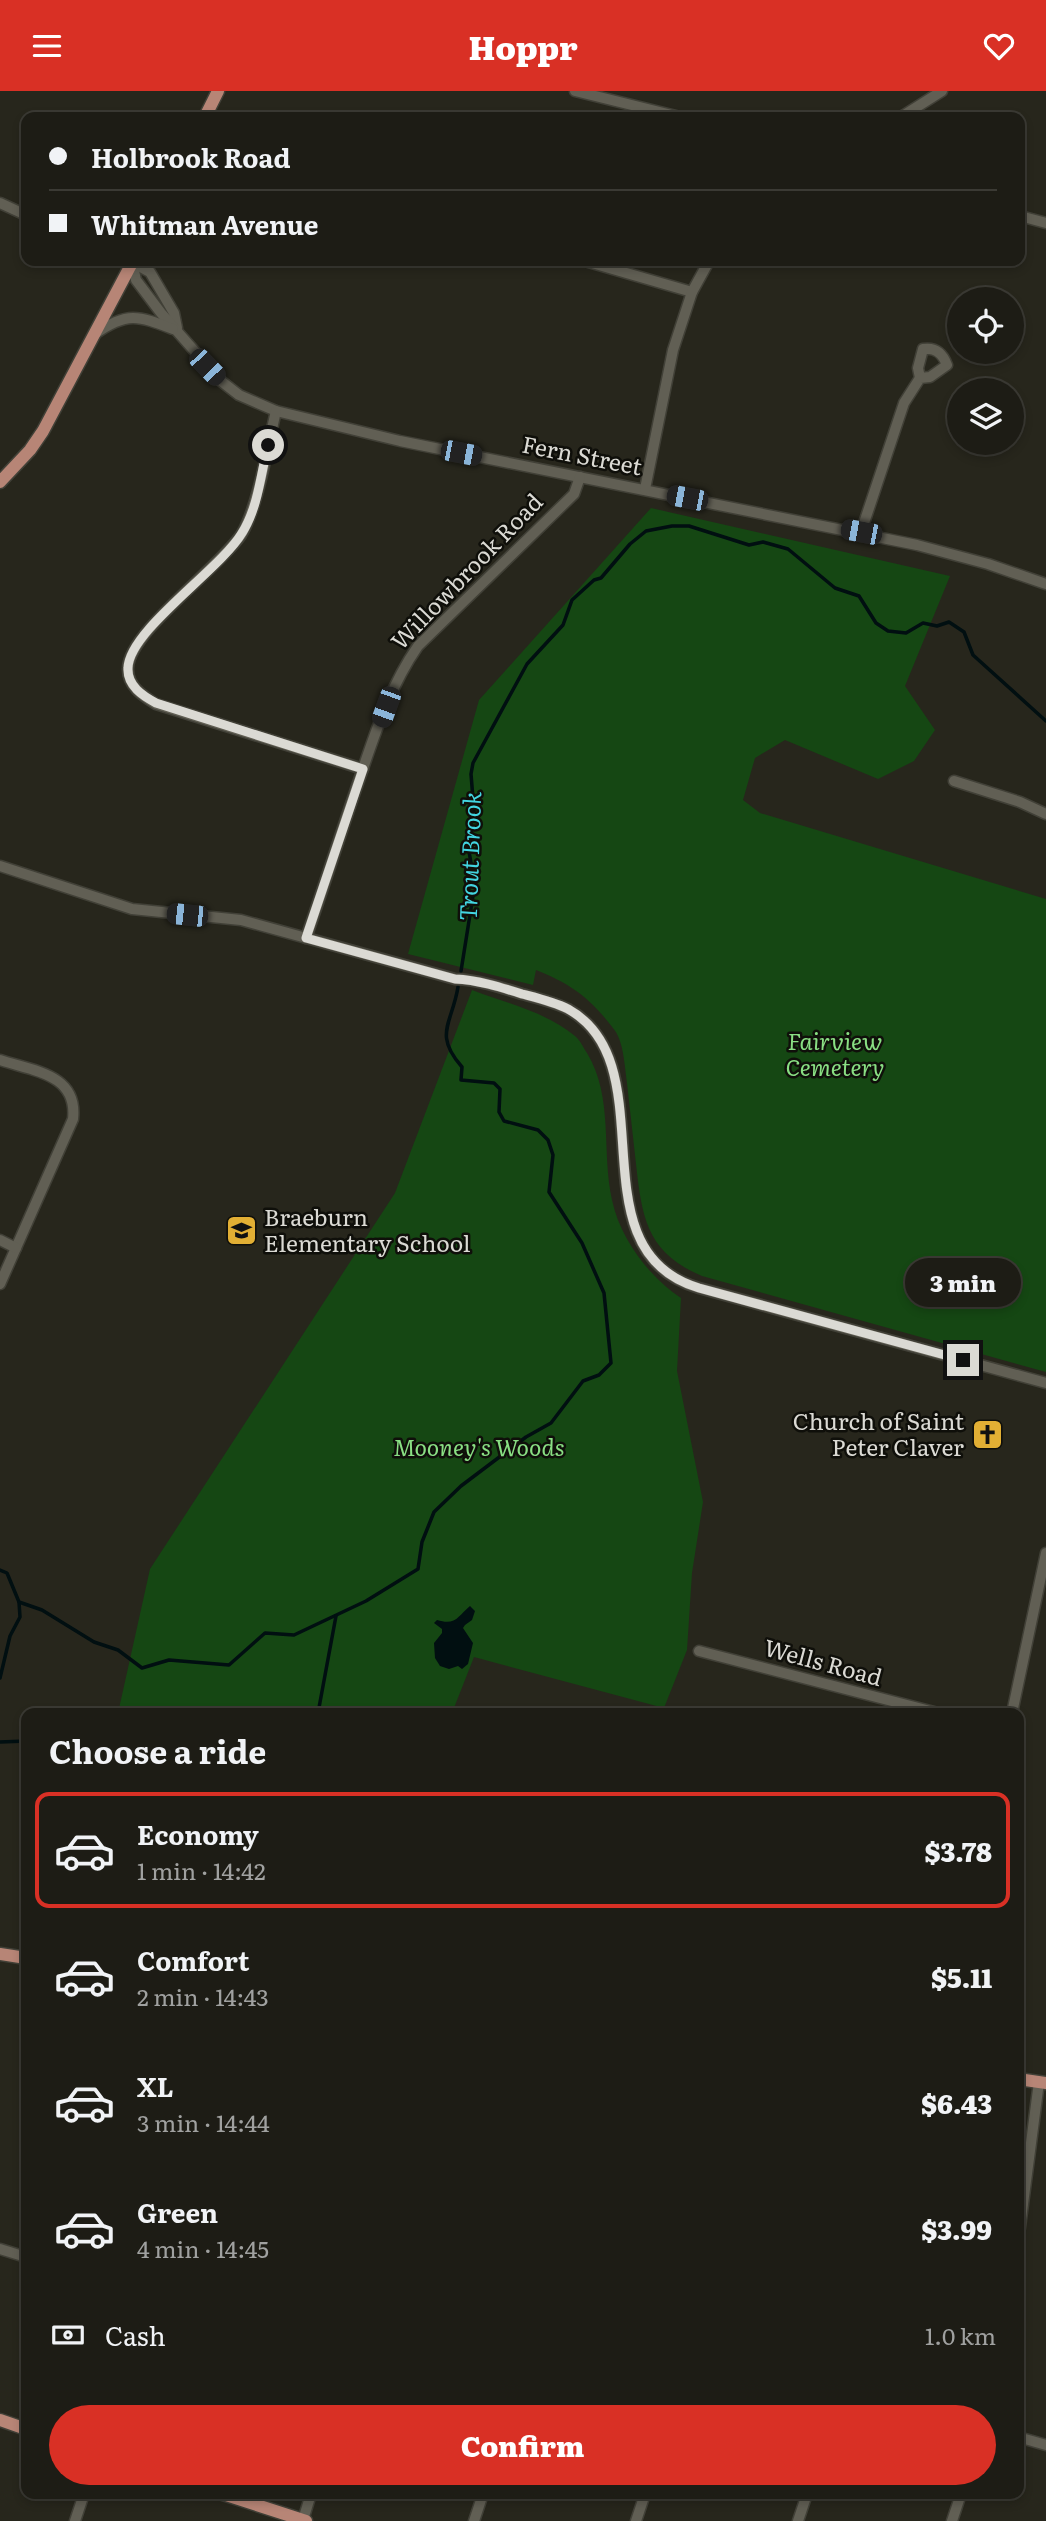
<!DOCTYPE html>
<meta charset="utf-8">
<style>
:root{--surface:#1d1c15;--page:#2a2922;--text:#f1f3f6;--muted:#a0a1a0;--line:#3b3a34;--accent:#d93025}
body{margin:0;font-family:Literata,serif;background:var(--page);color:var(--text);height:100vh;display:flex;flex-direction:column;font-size:26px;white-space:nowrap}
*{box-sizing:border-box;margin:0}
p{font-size:23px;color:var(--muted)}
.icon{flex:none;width:38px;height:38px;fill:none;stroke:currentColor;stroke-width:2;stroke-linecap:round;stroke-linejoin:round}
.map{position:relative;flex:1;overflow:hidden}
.details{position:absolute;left:21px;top:1617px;width:1003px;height:791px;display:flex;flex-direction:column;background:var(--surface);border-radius:14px;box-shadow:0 4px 10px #0003,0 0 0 2px var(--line)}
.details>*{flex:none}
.guide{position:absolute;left:21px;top:21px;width:1004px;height:154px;border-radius:14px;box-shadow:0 4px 10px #0003,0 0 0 2px var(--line);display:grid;align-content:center;height:154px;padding:0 28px;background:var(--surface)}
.controls{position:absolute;left:947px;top:196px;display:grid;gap:14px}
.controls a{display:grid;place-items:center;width:77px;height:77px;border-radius:50%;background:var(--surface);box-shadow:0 4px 10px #0003,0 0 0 2px var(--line);font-size:35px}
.end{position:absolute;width:32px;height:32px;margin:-16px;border:9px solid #dbdad4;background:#111;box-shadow:0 0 0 4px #111}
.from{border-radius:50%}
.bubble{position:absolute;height:49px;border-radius:24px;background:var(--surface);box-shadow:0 4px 10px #0003,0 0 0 2px var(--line);font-size:23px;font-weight:800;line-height:49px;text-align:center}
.car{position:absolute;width:21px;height:42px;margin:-21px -10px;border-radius:9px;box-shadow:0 0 5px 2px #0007;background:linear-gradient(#222 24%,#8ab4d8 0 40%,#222 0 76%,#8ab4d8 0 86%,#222 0)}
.guide b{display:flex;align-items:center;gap:24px;height:66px;font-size:26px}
.guide b+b{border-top:2px solid var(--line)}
.guide i{width:18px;height:18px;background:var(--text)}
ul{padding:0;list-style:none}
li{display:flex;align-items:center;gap:21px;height:116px;margin:0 14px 10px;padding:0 14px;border:4px solid transparent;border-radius:14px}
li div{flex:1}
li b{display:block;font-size:26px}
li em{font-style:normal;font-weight:800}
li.on{border-color:var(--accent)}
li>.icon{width:63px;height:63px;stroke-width:1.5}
h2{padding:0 28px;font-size:32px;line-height:84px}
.pay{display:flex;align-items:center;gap:18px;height:77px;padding:0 28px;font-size:26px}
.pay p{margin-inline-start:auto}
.cta{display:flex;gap:14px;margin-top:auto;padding:14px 28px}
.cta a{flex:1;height:80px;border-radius:42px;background:var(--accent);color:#fff;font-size:28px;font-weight:800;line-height:80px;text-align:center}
header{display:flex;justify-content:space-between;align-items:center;height:91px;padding:0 28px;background:var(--accent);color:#fff;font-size:32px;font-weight:800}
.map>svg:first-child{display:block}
</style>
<header><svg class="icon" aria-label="menu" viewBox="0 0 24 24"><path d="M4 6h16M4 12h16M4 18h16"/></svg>Hoppr<svg class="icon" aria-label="heart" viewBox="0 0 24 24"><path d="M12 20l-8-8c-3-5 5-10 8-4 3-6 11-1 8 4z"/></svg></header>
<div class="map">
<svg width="1046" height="2430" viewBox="0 0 1046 2430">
<rect width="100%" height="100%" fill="#27261c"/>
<g fill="#154713">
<path d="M651,417l299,68 -45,110 30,44 -21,31 -36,18 -93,-39 -30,18 -12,42 17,13 286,86v473l-344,-96c-55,-23 -60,-58 -66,-112 -3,-27 -6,-54 -9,-81 -2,-14 -3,-34 -9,-47 -2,-5 -6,-9 -9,-13 -22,-28 -41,-40 -73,-53l-3,15 -125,-31 71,-254z"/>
<path d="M472,899c34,13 74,22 103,46 5,4 8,11 12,17 27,45 14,98 25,147 8,38 36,76 69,98l-4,73 26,131 -11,71 -5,77 -23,58 -190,-51 -22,56h-334l32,-144 245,-376z"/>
</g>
<path fill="#010f11" d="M470,1515l5,5 -3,9 -7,5 -2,3 10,15 -5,21 -6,5 -4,-3 -9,3 -9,-3 -5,-8 -1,-15 8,-10v-4l-8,-6 3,-3c19,6 21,-4 33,-14z"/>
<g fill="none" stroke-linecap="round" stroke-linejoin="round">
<g stroke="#010f11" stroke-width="3.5">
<path d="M461,880l12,-75 -7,-10 5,-23 -4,-23 7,-29 -3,-37 2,-11 54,-99 36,-39 9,-25 22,-20 7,-2 29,-34 16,-13 26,-5h17l60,19 14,-3 25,7 47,39 24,8 17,27 12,8 18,2 17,-10 14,3 12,-4 15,10 9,23 73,66"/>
<path d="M0,1479l7,3 12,29 23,8 52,32 24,8 24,18 27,-8 60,5 36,-32 29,2 72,-34 52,-32 4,-27 12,-30 27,-26 65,-49 25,-14 32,-42 16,-6 12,-12 -7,-70 -22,-50 -33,-51 4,-37 -5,-15 -10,-10 -34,-9 -5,-9 1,-23 -6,-6 -33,-3 1,-13c-29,-33 -10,-43 -4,-80"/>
<path d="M0,1587l10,-42 10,-19 -1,-15"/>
<path d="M318,1622l18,-97"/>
<path d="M0,1651l26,-1"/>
</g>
<defs>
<g id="minor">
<path d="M575,0l105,26"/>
<path d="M901,26l41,-26"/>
<path d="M0,112l26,12"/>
<path d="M1020,125l26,7"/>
<path d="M130,170l20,11 24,41 3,15"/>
<path d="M585,170l107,31"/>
<path d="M132,171l4,18 25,33 60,68 18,14 37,16 124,30 517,104 71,19 58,20"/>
<path d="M95,243c32,-23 44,-18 78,-5"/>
<path d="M276,320c-8,33 -18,97 -35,124 -23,34 -112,97 -113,133 -1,18 15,28 28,36l207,65"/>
<path d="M645,398l28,-139 19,-58 17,-31"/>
<path d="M861,441l43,-129 16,-25 10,-1 17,-12c-4,-11 -11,-18 -24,-16l-5,19 2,10"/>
<path d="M954,690l66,21 26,12"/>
<path d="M0,775l132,43 109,11 214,59c23,1 45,8 67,15 15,4 32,8 46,15 101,56 3,242 131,279l347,95"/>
<path d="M306,847c17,-49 33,-99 50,-149 17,-49 32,-100 62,-143l156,-152 6,-17"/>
<path d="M0,969c33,11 78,14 73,59l-73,165"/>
<path d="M0,1149l16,8"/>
<path d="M699,1560l239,62"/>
<path d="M1012,1622l34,-160"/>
<path d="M1018,2151l21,-160"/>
<path d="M0,2158l26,8"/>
<path d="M1018,2346l28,8"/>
<path d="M303,2429l8,-26"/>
<path d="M75,2430l9,-27"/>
<path d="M474,2430l9,-27"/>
<path d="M636,2430l9,-27"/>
<path d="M798,2430l9,-27"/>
<path d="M952,2430l9,-27"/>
</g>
<g id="major">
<path d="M205,26l13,-26"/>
<path d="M0,391l30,-32 13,-19 90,-170"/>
<path d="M0,1863l26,4"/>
<path d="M1018,1988l28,4"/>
<path d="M0,2329l26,9"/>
<path d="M223,2403l83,27"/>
</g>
</defs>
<use href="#minor" stroke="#414037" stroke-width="13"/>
<use href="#major" stroke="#414037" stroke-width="15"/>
<use href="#minor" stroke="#615f54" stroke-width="10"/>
<use href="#major" stroke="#b78576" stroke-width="12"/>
</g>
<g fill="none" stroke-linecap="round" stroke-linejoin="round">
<path stroke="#dbdad4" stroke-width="9" d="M268,354c-7,28 -10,63 -26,88 -22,37 -113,97 -114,135 -1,18 15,28 28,35l207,66 -57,169 149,41c23,1 45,8 67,15 15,4 32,8 46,15 101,56 3,241 131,279l264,72"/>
</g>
<defs>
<symbol id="school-square" viewBox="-11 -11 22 22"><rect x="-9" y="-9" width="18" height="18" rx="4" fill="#e2af34" stroke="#0f0f0a"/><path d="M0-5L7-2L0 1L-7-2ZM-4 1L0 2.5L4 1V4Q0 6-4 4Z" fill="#111"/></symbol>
<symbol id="church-square" viewBox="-11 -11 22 22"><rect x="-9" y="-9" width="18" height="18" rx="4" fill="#e2af34" stroke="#0f0f0a"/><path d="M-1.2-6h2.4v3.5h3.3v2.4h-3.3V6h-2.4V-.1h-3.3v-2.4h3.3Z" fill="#111"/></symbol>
</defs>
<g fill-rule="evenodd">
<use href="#school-square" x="224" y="1122" width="35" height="35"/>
<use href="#church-square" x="970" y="1326" width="35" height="35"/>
</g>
<g text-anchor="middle" stroke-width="5" stroke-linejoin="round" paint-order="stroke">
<g font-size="23" fill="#dbdad4" stroke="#0f0f0a">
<text transform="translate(582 365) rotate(11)" y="8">Fern Street</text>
<text transform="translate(467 481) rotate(-46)" y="8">Willowbrook Road</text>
<text transform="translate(823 1572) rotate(15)" y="8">Wells Road</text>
</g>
<g font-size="23" font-style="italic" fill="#89df83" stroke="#0f0f0a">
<text x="835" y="959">Fairview<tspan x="835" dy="26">Cemetery</tspan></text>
<text x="479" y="1365">Mooney's Woods</text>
</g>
<g font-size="23" fill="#dbdad4" stroke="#0f0f0a" text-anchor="start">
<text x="264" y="1135">Braeburn<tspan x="264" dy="26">Elementary School</tspan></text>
<text x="964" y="1339" text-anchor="end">Church of Saint<tspan x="964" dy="26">Peter Claver</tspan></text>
</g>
<g font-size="24" font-style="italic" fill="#43d5e1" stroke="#0f0f0a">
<text transform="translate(471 765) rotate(-88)" y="8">Trout Brook</text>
</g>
</g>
</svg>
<div class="controls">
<a><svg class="icon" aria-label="locate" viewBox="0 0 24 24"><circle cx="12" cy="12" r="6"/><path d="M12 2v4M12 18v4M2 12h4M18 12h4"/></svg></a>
<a><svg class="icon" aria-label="layers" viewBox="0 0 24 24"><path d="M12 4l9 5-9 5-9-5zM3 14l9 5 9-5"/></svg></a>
</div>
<i class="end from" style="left:268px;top:354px"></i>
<i class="end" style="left:963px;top:1269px"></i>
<div class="bubble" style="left:905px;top:1167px;width:116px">3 min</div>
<i class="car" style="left:207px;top:276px;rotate:136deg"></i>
<i class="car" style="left:461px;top:362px;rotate:101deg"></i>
<i class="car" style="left:687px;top:407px;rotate:281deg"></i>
<i class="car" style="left:861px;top:441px;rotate:281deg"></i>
<i class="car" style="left:386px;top:616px;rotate:200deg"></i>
<i class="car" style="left:187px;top:824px;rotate:276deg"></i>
<div class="guide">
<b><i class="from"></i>Holbrook Road</b>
<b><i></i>Whitman Avenue</b>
</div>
<section class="details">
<h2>Choose a ride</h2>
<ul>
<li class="on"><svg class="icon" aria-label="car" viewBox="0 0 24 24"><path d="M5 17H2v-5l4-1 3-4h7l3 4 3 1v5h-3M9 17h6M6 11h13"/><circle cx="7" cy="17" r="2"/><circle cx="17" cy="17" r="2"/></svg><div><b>Economy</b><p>1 min · 14:42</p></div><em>$3.78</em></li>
<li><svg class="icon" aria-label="car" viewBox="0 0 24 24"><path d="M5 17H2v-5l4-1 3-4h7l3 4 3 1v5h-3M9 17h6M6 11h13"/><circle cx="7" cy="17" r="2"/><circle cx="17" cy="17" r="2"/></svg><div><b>Comfort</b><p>2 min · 14:43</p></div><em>$5.11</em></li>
<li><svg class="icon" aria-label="car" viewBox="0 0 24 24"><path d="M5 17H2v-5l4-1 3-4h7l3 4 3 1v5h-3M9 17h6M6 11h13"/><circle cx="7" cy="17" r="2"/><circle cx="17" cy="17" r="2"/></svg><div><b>XL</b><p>3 min · 14:44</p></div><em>$6.43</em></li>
<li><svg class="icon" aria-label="car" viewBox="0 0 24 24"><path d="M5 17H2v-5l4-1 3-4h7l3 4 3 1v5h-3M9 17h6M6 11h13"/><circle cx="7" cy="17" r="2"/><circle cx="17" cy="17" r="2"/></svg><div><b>Green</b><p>4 min · 14:45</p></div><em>$3.99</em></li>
</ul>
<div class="pay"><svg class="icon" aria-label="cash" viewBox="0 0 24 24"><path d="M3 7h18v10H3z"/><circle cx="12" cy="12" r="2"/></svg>Cash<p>1.0 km</p></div>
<div class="cta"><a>Confirm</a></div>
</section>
</div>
